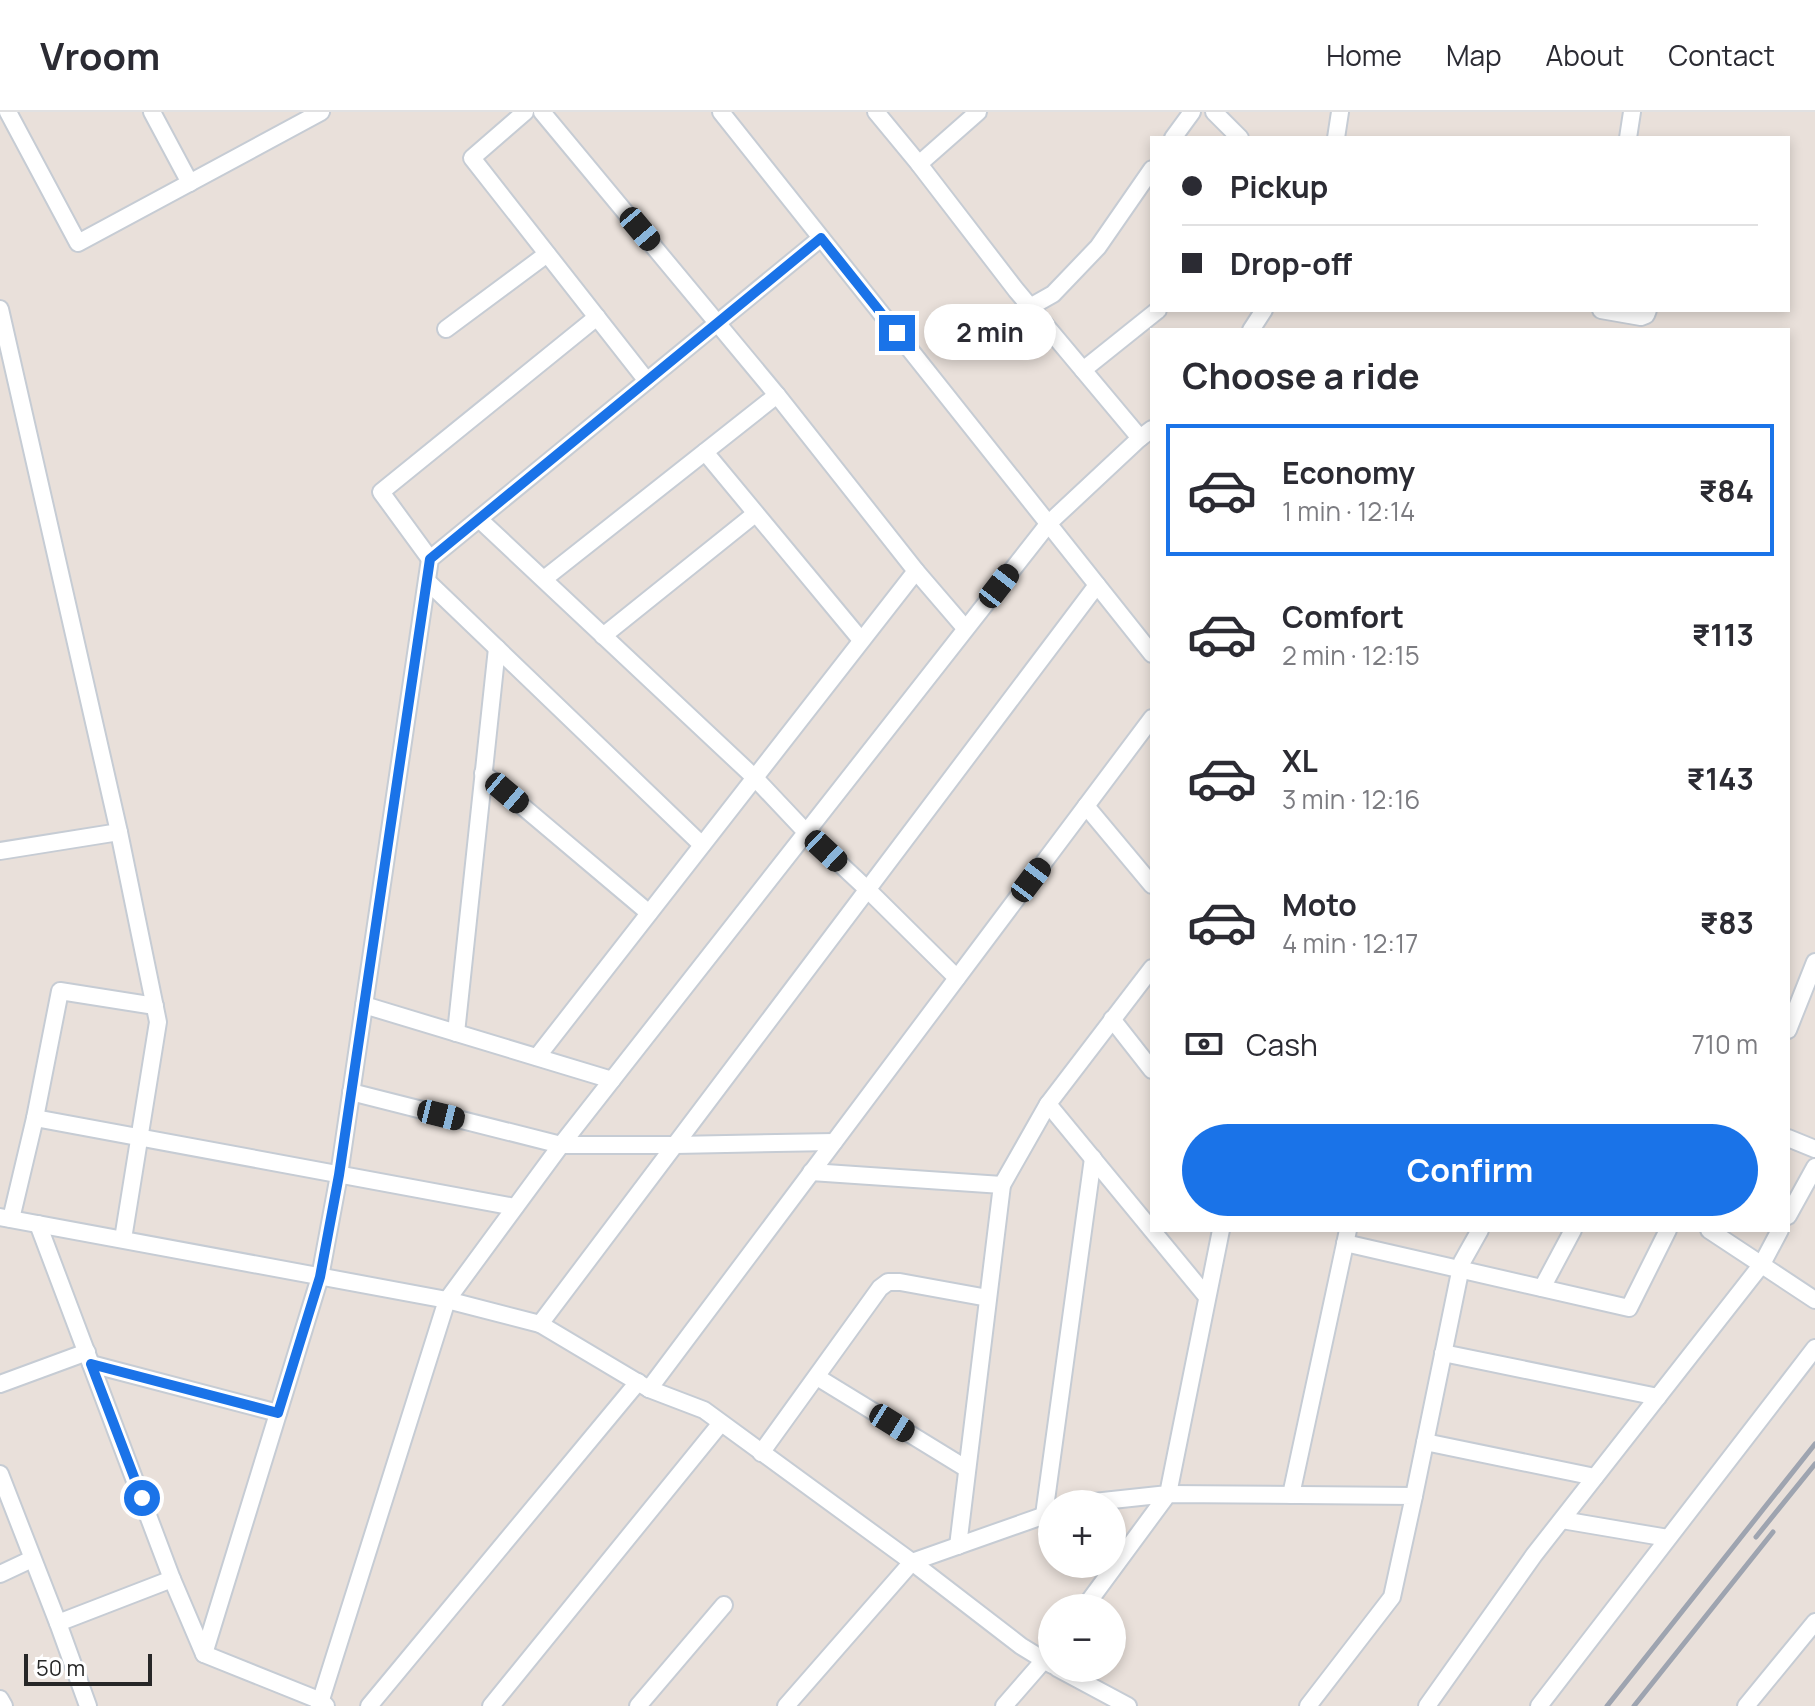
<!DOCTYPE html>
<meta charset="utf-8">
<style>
:root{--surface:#fff;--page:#f7f7f7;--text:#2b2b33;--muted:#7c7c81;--line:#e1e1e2;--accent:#1a73e8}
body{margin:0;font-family:Manrope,sans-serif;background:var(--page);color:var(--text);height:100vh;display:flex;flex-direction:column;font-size:30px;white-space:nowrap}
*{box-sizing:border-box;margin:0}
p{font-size:26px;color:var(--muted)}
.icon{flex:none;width:44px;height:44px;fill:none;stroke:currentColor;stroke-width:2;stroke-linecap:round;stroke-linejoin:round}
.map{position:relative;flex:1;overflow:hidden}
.panel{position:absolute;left:1150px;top:216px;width:640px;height:904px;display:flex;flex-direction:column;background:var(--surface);border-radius:0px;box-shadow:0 4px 12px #0003}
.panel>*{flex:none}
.guide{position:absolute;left:1150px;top:24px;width:640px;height:176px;border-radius:0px;box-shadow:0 4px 12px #0003;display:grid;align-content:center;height:176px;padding:0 32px;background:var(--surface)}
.buttons{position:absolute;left:1038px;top:1378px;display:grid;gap:16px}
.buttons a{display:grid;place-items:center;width:88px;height:88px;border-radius:50%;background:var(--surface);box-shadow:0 4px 12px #0003;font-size:40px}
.scale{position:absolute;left:24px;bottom:20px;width:128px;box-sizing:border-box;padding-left:8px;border:4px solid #272727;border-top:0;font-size:22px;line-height:28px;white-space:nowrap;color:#272727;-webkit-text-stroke:6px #fff;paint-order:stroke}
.end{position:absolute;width:36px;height:36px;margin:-18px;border:10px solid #1a73e8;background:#fff;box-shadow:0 0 0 4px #fff}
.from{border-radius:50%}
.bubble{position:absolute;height:56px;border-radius:28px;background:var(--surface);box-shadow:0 4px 12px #0003;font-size:26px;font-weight:700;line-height:56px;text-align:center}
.car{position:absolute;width:24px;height:48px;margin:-24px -12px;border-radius:10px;box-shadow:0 0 6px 2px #0007;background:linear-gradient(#222 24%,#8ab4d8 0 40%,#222 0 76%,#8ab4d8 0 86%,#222 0)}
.guide b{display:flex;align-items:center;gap:28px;height:76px;font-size:30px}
.guide b+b{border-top:2px solid var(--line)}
.guide i{width:20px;height:20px;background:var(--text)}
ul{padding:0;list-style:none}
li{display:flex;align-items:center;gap:24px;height:132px;margin:0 16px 12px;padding:0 16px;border:4px solid transparent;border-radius:0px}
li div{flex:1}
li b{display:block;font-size:30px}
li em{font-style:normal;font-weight:700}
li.selected{border-color:var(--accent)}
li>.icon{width:72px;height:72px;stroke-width:1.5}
h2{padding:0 32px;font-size:36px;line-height:96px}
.pay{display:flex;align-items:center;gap:20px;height:88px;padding:0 32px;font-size:30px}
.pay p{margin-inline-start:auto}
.button{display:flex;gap:16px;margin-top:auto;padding:16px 32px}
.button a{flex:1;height:92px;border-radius:48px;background:var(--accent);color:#fff;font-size:32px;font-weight:700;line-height:92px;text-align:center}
header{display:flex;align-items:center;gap:48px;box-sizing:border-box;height:112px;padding:0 40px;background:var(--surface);border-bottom:2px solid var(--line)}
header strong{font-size:38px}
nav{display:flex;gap:44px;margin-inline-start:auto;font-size:28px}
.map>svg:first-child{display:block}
</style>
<header>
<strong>Vroom</strong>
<nav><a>Home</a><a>Map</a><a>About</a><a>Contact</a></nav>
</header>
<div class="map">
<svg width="1815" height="1594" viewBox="0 0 1815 1594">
<rect width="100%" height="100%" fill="#e9e0da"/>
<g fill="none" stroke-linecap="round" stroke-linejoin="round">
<defs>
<g id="minor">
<path d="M8,0l70,131 243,-131"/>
<path d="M152,0l38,71"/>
<path d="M525,0l-53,46 175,223"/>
<path d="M542,0l235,283 139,176 49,57"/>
<path d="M721,0l431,542"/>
<path d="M876,0l43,52 97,126 124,148"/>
<path d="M1214,0l26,26"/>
<path d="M1173,26l19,-26"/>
<path d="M1336,26l4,-26"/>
<path d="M1628,26l4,-26"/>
<path d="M919,52l59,-52"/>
<path d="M1030,195l23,-13 45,-47 54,-78"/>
<path d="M0,197l119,523 -119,19"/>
<path d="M1601,198l40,7 5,-2 2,-5"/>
<path d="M446,217l101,-75"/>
<path d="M1251,218l13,-20"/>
<path d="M1083,258l75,-60"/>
<path d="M705,340l156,188"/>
<path d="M479,407l275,258 51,54 63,59 89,88"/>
<path d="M430,447l-49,-67 216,-175"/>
<path d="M544,467l233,-184"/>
<path d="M427,469l275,264"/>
<path d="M603,524l152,-122"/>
<path d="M483,661l166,140"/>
<path d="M1086,694l66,79"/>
<path d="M119,720l39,190 -35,217"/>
<path d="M1152,856l-104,136 159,193"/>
<path d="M364,893l248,75"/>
<path d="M1112,907l40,51"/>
<path d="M1788,918l27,-68"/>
<path d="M456,921l41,-385"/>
<path d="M537,945l379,-486"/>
<path d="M351,980l210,53h114l159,-3"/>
<path d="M35,1006l25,-127 95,15"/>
<path d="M1788,1026l27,11"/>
<path d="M811,1060l191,13 -44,361"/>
<path d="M1002,1073l46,-81"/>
<path d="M1788,1104l27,-49"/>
<path d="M0,1105l447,83 93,24 109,65 55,21 208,152 109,84 31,19"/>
<path d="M11,1107l24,-101 480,89"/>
<path d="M38,1112l134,355 32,75 117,47 5,5"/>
<path d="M1709,1118l106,70"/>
<path d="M1345,1131l284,65 39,-78"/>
<path d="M1542,1176l31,-58"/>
<path d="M540,1212l557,-739"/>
<path d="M1443,1241l215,44"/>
<path d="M91,1252l187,49"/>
<path d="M817,1265l150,92"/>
<path d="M0,1272l87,-32"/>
<path d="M649,1277l503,-671"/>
<path d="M1425,1330l170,35"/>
<path d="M761,1341l119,-165 8,-6h12l88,16"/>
<path d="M0,1362l58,149 30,83"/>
<path d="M1291,1383l57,-265"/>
<path d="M1414,1384l48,-234 18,-32"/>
<path d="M1075,1392l93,-10 53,-264"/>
<path d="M1044,1403l49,-357"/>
<path d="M1562,1408l106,18"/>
<path d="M0,1462l32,-15"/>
<path d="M1084,1496l84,-114 246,2 -22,101 -84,109"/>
<path d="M58,1511l114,-44"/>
<path d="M204,1542l116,-377 19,-102 91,-616 391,-321"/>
<path d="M1057,1556l71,38"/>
<path d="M0,1587l4,7"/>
<path d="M319,1594l128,-406 114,-155 488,-622 91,-85 12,-9"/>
<path d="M369,1594l269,-324"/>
<path d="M491,1594l230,-283"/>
<path d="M638,1594l86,-101"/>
<path d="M786,1594l126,-144 139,-49"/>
<path d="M1004,1594l48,-55"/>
<path d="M1427,1594l107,-151 228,-291 18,-34"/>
<path d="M1539,1594l276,-358"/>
<path d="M1746,1594l69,-84"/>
</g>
</defs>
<use href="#minor" stroke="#c6ccd4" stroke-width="20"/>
<use href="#minor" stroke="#fff" stroke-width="16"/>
<g stroke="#9ea4b0" stroke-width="5">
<path d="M1756,1425l59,-73"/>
<path d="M1607,1594l208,-262"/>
<path d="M1634,1594l139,-174"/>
</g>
</g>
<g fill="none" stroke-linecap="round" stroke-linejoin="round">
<path stroke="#1a73e8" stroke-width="10" d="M142,1386l-51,-134 187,49 42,-136 19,-102 91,-616 391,-321 76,95"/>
</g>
</svg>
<div class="buttons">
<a>+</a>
<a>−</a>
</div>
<div class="scale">50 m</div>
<i class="end from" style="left:142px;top:1386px"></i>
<i class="end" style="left:897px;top:221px"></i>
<div class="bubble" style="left:924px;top:192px;width:132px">2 min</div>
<i class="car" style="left:640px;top:117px;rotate:140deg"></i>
<i class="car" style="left:999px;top:474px;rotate:38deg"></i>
<i class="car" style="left:507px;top:681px;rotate:130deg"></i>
<i class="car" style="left:826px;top:739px;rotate:133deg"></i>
<i class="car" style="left:1031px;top:768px;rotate:37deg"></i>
<i class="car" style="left:441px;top:1003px;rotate:104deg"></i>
<i class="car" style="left:892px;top:1311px;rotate:122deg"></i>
<div class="guide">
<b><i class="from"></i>Pickup</b>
<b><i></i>Drop-off</b>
</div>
<section class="panel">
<h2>Choose a ride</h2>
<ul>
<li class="selected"><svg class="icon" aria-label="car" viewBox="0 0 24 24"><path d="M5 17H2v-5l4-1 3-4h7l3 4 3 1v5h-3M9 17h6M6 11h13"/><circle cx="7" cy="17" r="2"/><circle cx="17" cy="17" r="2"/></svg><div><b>Economy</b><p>1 min · 12:14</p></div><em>₹84</em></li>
<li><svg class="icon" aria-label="car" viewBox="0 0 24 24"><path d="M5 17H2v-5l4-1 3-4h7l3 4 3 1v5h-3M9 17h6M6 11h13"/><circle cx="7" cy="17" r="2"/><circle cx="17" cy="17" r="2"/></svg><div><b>Comfort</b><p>2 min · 12:15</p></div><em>₹113</em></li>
<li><svg class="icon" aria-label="car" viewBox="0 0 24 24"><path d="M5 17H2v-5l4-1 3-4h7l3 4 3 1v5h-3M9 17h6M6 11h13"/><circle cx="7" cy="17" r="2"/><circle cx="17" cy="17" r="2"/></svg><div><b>XL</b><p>3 min · 12:16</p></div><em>₹143</em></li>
<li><svg class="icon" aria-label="car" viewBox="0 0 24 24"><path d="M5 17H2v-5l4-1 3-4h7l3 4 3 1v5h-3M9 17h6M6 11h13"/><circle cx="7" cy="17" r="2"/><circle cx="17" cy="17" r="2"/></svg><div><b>Moto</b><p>4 min · 12:17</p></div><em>₹83</em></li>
</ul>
<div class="pay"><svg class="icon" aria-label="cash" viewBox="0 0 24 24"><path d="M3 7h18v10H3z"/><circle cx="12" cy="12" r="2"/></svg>Cash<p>710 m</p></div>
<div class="button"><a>Confirm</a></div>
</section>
</div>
